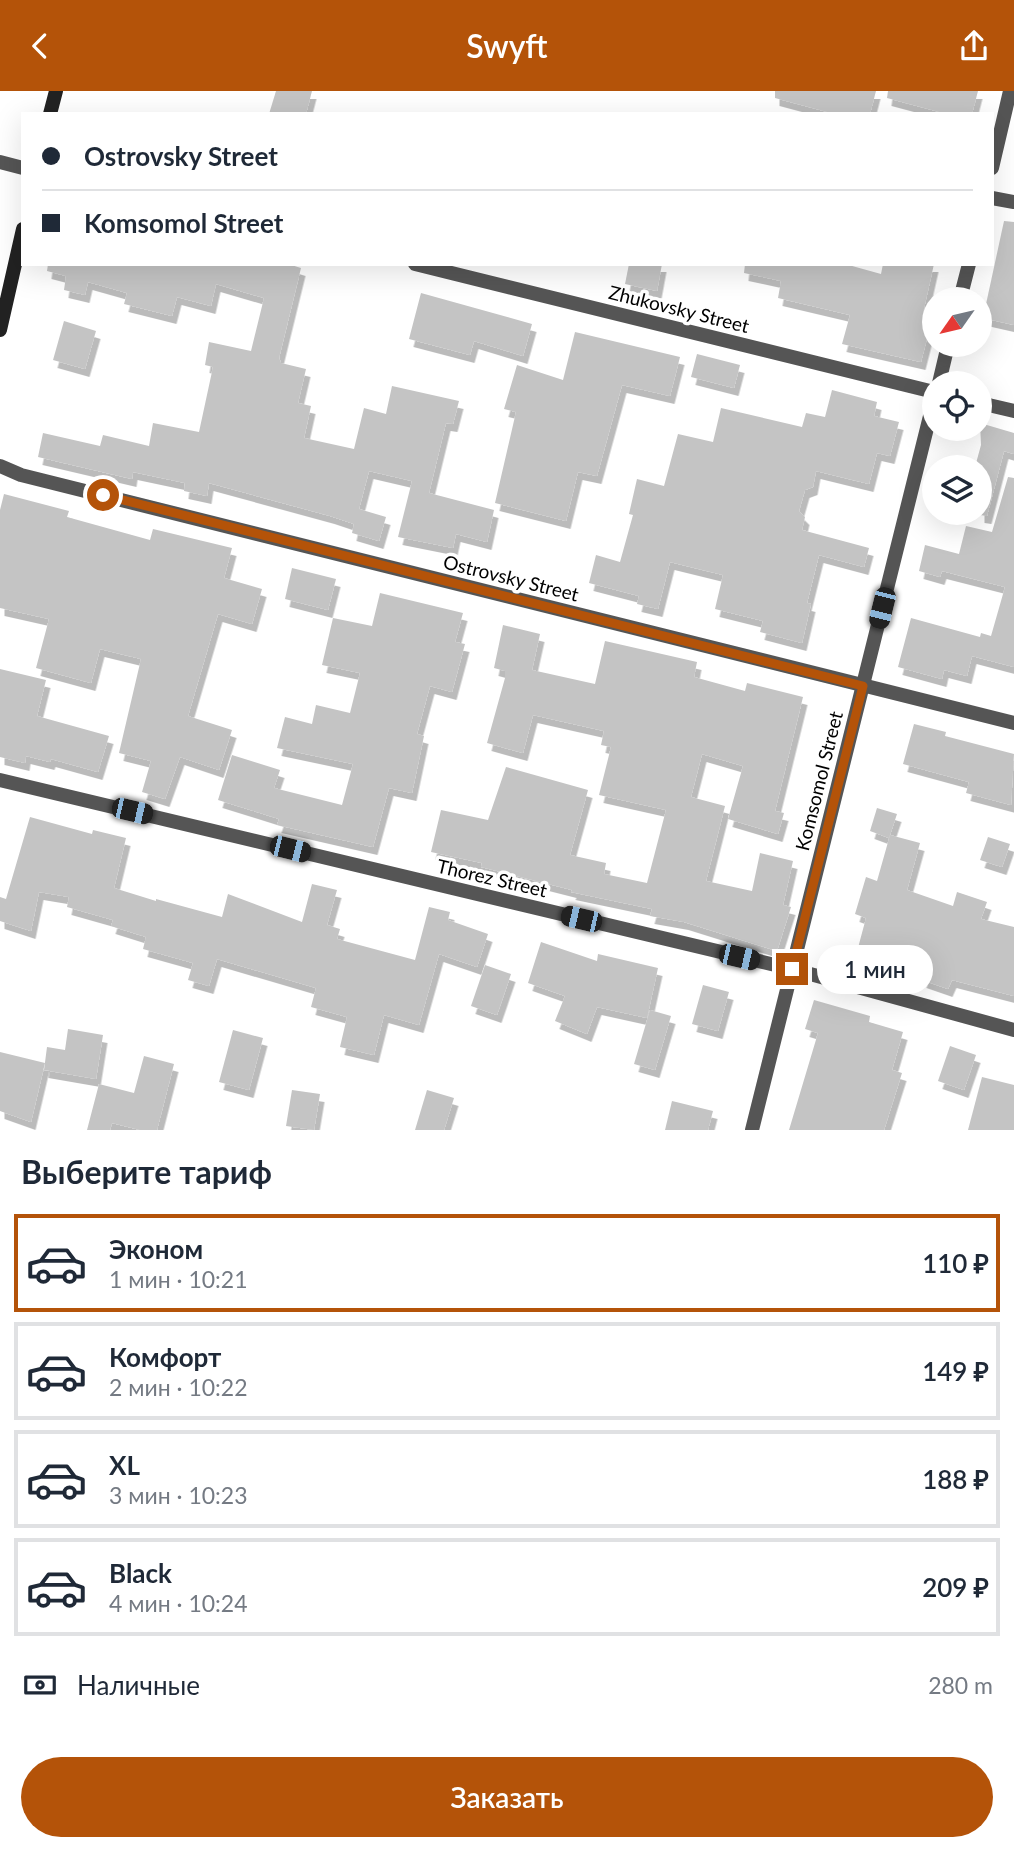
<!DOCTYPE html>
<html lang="ru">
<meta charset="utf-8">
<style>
:root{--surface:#fff;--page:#f6f6f7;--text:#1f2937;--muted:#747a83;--line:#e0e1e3;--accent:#b45309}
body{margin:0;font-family:Lato,sans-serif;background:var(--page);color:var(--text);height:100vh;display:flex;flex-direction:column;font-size:26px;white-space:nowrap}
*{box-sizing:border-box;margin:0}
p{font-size:23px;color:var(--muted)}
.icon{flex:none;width:38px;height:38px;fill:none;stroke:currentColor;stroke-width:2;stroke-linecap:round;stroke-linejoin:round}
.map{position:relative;height:1039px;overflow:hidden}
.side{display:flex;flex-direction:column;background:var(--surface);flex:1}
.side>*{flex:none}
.top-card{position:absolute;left:21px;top:21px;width:973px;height:154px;border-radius:0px;box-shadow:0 7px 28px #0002;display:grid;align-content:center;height:154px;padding:0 21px;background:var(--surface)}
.needle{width:46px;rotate:236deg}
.fabs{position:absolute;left:922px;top:196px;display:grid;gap:14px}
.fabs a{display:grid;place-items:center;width:70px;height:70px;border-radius:50%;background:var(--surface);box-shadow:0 7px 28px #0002;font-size:35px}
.end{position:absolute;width:32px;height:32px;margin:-16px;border:9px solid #b45309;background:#fff;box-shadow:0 0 0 4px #fff}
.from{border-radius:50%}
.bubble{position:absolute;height:49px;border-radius:24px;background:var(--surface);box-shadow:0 7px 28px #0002;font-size:23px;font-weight:600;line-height:49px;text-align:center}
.car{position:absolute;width:21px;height:42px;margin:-21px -10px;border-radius:9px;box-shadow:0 0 5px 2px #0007;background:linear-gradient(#222 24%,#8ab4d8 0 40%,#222 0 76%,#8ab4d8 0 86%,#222 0)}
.top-card b{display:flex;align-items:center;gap:24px;height:66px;font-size:26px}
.top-card b+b{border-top:2px solid var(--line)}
.top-card i{width:18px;height:18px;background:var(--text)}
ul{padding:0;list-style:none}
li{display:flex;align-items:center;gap:21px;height:98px;margin:0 14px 10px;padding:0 7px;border:4px solid var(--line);border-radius:0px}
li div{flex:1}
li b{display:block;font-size:26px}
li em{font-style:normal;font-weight:600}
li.active{border-color:var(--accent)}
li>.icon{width:63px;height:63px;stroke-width:1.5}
h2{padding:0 21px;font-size:32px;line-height:84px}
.pay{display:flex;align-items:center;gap:18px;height:77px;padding:0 21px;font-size:26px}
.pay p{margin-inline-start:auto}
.button{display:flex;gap:14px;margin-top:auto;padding:14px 21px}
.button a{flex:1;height:80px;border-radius:42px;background:var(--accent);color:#fff;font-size:28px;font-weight:600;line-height:80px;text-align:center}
header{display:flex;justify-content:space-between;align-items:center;height:91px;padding:0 21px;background:var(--accent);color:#fff;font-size:32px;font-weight:600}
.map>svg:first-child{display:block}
</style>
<header><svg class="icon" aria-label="back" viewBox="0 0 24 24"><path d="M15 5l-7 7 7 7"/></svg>Swyft<svg class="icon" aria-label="share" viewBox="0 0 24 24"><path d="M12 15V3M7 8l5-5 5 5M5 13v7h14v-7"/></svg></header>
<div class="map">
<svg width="1014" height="1039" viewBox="0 0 1014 1039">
<defs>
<filter id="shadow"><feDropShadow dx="4.5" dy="8" stdDeviation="0" flood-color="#0004"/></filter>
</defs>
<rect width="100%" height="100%" fill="#fff"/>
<g fill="#c4c4c4" filter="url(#shadow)">
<path d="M276,0h36l-6,23h-37z"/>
<path d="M775,0h101l-6,23h-35l-60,-16z"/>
<path d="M888,0h90l-6,23h-25l-60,-16z"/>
<path d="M1004,130l10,1v103l-31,-7z"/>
<path d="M48,173h240l13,4 -22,90 2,5 25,6 -8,34 13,3 -7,32 50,11 10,-41 22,6 6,-28 67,15 -6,23 -7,-1 -17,70 65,17 -7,32 -31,-8 -3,14 -55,-11 14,-56 -43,-10 -10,38 27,8 -7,24 -27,-8 2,-9 -24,-8 -121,-33 -2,13 -23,-5 1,-8 -52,-11 -1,7 -94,-22 5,-24 57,13 3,-11 46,11 4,-23 46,9 14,-65 -8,-2 4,-23 42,9 13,-53 -48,-14 -5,22 -34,-9 -5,19 -48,-12 3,-11 -39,-11 -3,13 -21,-5 2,-14 -19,-5z"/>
<path d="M629,173h33l-5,27 -32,-7z"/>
<path d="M745,173h100l36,10 2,-10h51l-11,49 10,2 -12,47 -79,-18 8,-29 -72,-17 3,-17 -37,-8z"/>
<path d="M421,202l111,31 -9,32 -49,-15 -4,14 -61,-16z"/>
<path d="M64,230l32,10 -11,38 -32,-9z"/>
<path d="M575,241l105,25 -10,39 -48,-11 -25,91 -19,-4 -12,49 -71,-18 21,-91 -12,-3 13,-44 46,15z"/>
<path d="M697,263l43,11 -6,23 -43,-11z"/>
<path d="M832,299l45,12 -3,14 25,6 -9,34 -13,-3 -8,31 -53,-13 -3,16 -8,3 -6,21 6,6 -3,13 67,18 -5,19 -45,-12 -12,48 4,1 -9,39 -42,-11 3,-11 -48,-12 8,-34 -53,-13 -12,47 -21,-5 2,-8 -50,-13 7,-28 24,7 13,-47 -4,-1 8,-35 27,7 14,-52 35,8 8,-34 81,19 4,-14 19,4z"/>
<path d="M980,332l34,10v21l-10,-3 -17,65 -7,-1v-48h-5l6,-22z"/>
<path d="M1008,386l6,1v189l-42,-11 -5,20 -23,-6 -2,9 -44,-12 13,-49 69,19 1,-4 10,3 14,-49 -63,-16 -2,6 -21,-6 6,-26 34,9 7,-28 26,6z"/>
<path d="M4,403l65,17 -2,6 83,23 3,-11 79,19 -8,30 38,11 -10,35 -34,-10 -30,102 44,14 -13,40 -39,-13 -15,42 -23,-7 9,-31 -32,-8 22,-94 -41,-10 -9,34 -55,-15 13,-49 -49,-11v-98z"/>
<path d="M292,477l44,11 -8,31 -43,-11z"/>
<path d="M380,502l83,20 -8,29 10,2 -13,48 -22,-6 -13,48 7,2 -12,57 -23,-5 -16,59 -96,-22 2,-6 -61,-19 14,-45 48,15 -6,18 68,17 11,-41 -76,-16 8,-31 27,7 4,-19 34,8 10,-40 -38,-8 11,-47 39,8z"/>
<path d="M503,534l37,9 -8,36 63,14 10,-43 92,21 -3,15 51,14 2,-8 56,14 -28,114 9,2 -6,21 -50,-15 15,-53 -41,-12 -11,43 34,9 -19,75 46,10 8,-38 33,8 -10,44 8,2 -14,44 -93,-29 -34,-6 2,-7 -81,-17 1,-2 -91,-23 1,-4 -51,-11 10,-42 47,10 18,-53 82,23 -18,65 36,8 -2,11 43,9 19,-73 -67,-15 12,-48 -10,-2 3,-14 -71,-16 -10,38 -36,-10 18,-65v-7l-11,-3z"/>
<path d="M0,578l46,11 -9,36 72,20 -11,36 -47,-13 -1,3 -24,-6 -1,7 -25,-6z"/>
<path d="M914,633l32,8 -1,4 69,18 -3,51 -45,-12 3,-11 -66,-18z"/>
<path d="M877,717l20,6 -8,24 -19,-7z"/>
<path d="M30,726l62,17 1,-4 33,8 -12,50 42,13v-2l66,18 6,-23 74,28 10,-38 25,6 -10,35 13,4 -3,10 78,21 14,-53 21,5 -2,8 40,14 -11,33 -38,-13 -20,71 -35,-10 -10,40 -34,-8 7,-30 -36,-10 5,-19 -99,-29 -8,27 -21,-6 5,-17 -50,-14 3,-12 -35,-11 2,-6 -46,-13 2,-10 -30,-5 -8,39 -31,-10v-24l6,2z"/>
<path d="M890,744l30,8 -13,47 46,16 4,-14 30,10 -6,17 33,8v69l-62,-16 -4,9 -26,-9 4,-11 -48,-13 -2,8 -21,-5 11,-41 -11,-4 11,-37 11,4z"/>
<path d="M988,746l22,7 -8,23 -22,-7z"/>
<path d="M541,851l56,19 1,-7 60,14 -11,50 -50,-11 -10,27 -32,-13 10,-25 -37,-13z"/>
<path d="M485,874l26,9 -14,41 -26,-9z"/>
<path d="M703,894l26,7 -11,39 -26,-7z"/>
<path d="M814,909l56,16 -1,6 34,10 -11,38 10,3 -18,57h-95l29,-97 -13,-4z"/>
<path d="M650,919l21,6 -16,54 -21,-6z"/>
<path d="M68,938l35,6 -7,44 -52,-9 3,-23 18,3z"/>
<path d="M233,939l30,8 -14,52 -30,-8z"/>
<path d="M950,955l26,9 -12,35 -26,-9z"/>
<path d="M0,961l45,11 -14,59 -31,-11z"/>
<path d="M144,965l30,8 -17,66h-17l-28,-7 -2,7h-23l12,-46 35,9z"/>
<path d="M982,986l32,8v45h-46z"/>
<path d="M292,999l28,4 -6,36 -28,-4z"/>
<path d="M427,999l27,8 -10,32h-29z"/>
<path d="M672,1010l41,10 -5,19h-43z"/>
</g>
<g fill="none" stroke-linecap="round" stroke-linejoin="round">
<g stroke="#555" stroke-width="14">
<path d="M0,71l23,6"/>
<path d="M992,77l18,-77"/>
<path d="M992,107l22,4"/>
<path d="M415,173l519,128"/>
<path d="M960,208l9,-35"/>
<path d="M939,292l9,-38"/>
<path d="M980,312l34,8"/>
<path d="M0,375l21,9 993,248"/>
<path d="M0,689l792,189 222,61"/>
<path d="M752,1039l182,-730"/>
</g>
<g stroke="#222" stroke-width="14">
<path d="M50,23l6,-23"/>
<path d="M0,239l23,-101"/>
</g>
</g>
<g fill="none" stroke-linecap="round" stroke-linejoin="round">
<path stroke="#b45309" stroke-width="9" d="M103,404l760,191 -71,283"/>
</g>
<g text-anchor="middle" stroke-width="7" stroke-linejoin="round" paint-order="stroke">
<g font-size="19" fill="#000" stroke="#fff">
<text transform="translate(679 218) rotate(14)" y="7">Zhukovsky Street</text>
<text transform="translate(511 487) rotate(14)" y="7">Ostrovsky Street</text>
<text transform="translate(819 690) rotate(-76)" y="7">Komsomol Street</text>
<text transform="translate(492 787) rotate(13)" y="7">Thorez Street</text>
</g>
</g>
</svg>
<div class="fabs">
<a><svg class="needle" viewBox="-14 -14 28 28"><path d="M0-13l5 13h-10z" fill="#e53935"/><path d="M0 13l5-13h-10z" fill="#747a83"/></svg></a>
<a><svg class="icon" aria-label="locate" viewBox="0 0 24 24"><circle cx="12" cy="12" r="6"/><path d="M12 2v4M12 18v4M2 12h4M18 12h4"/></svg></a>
<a><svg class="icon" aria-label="layers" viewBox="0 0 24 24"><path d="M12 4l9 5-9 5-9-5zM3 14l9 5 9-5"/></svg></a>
</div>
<i class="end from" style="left:103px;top:404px"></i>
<i class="end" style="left:792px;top:878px"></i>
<div class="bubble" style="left:817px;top:854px;width:116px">1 мин</div>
<i class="car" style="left:882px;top:517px;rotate:194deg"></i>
<i class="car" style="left:132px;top:720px;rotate:103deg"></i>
<i class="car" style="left:290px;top:758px;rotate:104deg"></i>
<i class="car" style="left:581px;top:828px;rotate:283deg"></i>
<i class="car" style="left:739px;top:866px;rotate:103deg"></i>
<div class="top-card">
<b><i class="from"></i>Ostrovsky Street</b>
<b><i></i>Komsomol Street</b>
</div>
</div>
<section class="side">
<h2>Выберите тариф</h2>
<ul>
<li class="active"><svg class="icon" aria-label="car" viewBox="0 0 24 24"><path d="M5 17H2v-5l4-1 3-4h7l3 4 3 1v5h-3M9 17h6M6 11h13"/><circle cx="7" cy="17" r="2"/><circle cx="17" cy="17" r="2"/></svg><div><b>Эконом</b><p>1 мин · 10:21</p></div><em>110 ₽</em></li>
<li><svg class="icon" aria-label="car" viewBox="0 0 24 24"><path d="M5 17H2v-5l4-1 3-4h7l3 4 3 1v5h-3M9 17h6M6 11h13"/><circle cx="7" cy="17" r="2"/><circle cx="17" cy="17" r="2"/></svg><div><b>Комфорт</b><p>2 мин · 10:22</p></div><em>149 ₽</em></li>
<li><svg class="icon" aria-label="car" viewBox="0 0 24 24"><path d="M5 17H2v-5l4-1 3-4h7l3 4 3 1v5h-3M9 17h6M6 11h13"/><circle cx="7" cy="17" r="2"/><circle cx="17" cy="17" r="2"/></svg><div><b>XL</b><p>3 мин · 10:23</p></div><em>188 ₽</em></li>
<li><svg class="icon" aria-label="car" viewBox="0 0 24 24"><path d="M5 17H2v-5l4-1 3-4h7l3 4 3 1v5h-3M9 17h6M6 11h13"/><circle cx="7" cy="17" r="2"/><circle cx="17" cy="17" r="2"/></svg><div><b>Black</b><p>4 мин · 10:24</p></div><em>209 ₽</em></li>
</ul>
<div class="pay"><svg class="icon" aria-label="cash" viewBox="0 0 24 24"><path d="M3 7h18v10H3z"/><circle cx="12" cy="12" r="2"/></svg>Наличные<p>280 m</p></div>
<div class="button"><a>Заказать</a></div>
</section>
